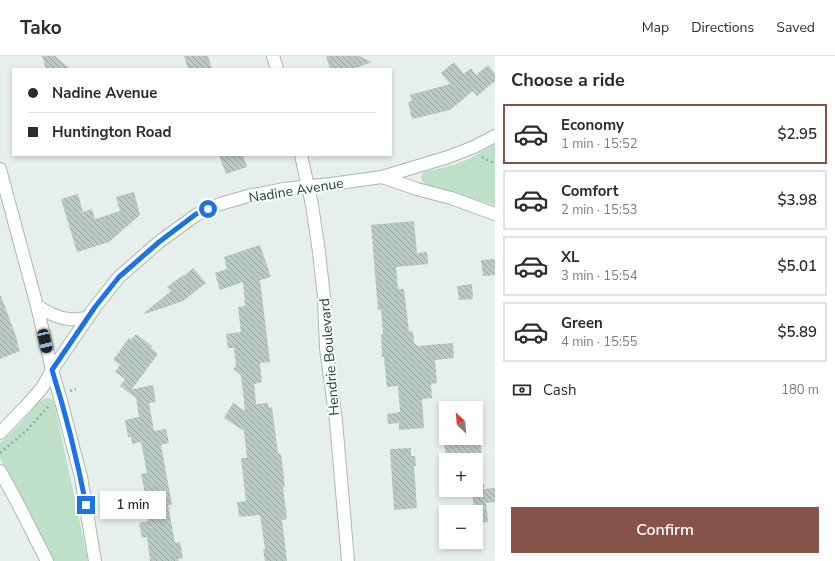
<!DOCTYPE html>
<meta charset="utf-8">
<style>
:root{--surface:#fff;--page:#f7f7f7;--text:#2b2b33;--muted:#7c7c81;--line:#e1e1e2;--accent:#855347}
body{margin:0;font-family:"Nunito Sans",sans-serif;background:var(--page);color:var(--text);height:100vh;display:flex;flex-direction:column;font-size:15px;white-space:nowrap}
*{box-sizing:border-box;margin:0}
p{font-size:13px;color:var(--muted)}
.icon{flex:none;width:22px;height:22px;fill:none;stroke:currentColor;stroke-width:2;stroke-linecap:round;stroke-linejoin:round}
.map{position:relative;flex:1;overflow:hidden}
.sheet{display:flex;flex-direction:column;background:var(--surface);width:340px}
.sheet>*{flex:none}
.banner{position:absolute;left:12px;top:12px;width:380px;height:88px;border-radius:0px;box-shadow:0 2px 6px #0003;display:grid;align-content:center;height:88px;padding:0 16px;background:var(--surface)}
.needle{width:26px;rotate:334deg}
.tools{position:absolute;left:439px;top:345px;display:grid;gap:8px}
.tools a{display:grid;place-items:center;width:44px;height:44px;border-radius:0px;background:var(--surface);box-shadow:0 2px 6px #0003;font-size:20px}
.end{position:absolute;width:18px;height:18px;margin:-9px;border:5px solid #1a73e8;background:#fff;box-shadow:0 0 0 2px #fff}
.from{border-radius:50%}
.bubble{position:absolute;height:28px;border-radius:0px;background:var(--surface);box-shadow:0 2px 6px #0003;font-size:13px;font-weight:600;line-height:28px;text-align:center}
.car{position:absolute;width:12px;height:24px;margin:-12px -6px;border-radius:5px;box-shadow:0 0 3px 1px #0007;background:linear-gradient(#222 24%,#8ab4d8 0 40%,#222 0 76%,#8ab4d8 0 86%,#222 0)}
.banner b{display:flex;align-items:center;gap:14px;height:38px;font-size:15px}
.banner b+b{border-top:1px solid var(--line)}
.banner i{width:10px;height:10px;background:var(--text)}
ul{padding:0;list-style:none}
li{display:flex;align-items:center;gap:12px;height:60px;margin:0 8px 6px;padding:0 8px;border:2px solid var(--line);border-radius:0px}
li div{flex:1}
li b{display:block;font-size:15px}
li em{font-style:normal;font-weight:600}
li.on{border-color:var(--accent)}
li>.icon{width:36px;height:36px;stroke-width:1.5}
h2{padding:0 16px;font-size:18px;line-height:48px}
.pay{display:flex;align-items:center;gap:10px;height:44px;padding:0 16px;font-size:15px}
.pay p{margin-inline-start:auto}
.primary-button{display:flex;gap:8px;margin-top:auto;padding:8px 16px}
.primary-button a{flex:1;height:46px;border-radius:0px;background:var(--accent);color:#fff;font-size:16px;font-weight:600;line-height:46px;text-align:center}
header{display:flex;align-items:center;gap:24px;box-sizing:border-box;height:56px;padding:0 20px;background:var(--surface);border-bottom:1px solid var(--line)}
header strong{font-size:19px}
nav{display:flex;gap:22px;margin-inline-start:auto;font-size:14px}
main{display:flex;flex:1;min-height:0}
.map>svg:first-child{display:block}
</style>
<header>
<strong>Tako</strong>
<nav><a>Map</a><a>Directions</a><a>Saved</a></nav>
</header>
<main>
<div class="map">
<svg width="495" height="505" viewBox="0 0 495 505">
<defs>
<pattern id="building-back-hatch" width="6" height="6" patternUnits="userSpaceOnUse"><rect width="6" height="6" fill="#bbcac4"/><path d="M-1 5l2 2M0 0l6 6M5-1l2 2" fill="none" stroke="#98a6a0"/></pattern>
</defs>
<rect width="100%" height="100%" fill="#e6efeb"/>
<g fill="#bfe0c8">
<path d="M495,88v61l-69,-20c-3,-2 -4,-4 -5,-8l3,-5 30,-7 17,-7z"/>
<path d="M50,342l4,4 34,159h-34l-54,-103v-15l21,-20 13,-16 9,-8z"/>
</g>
<g fill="url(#building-back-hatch)">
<path d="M42,0h13l15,13h-24z"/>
<path d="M184,0h24l4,13h-24z"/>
<path d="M326,0h33l13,6 -19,7h-23z"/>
<path d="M454,6l10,12 7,-6 5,7 12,-10 7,9v7l-18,15 -4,-5 -23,19 -38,9 -4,-17 4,-1 -2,-6 40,-11 -9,-11z"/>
<path d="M219,99h24l4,12 -21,7z"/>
<path d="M134,136l6,23 -31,27 -32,10 -16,-53 17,-5 5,18 9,-3 3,10 25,-8 -4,-14z"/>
<path d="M414,165l3,32 10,-1 1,12 -32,3 2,22h6l5,43 4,-1 1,13h2l1,2 36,-3 1,15 -19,2 2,23 -6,1 1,14 -10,1 2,29 -25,2v-7l-11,1 -1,-10 13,-2 -2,-26 -11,1 -3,-30h-2l-1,-23h2l-2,-25 -3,1 -7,-85z"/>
<path d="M260,189l11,32 -11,3 10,82 -10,1 2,19 -8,2 2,20 12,-1 1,5 3,-1 6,47h3l4,33h-2l4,32 -5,1 5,41h-22l-2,-12h2l-5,-34 -21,2 -2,-15 9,-1 -5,-43h6l-3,-27 -20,-13 9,-15 12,8 -4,-36 -8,-6 3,-3 -2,-18h-6l-2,-14 15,-2 -3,-25 7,-1 -2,-24 -23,8 -5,-17 12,-4 -3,-12z"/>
<path d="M495,203v16l-12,1 -2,-16z"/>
<path d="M193,212l13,15 -23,18 -38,13 -1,-1 27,-22 -4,-4 16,-12 1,1z"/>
<path d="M472,228l1,15 -14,1 -2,-14z"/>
<path d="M0,240h1l17,46h-1l3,9 -20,8z"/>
<path d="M136,278l16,12 -1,2 7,6 -26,35 21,-4 3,17 -7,1 5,28 12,-2 3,14 -8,2 11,60h-4l7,38 5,-1 3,16 -5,1 1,2h-29l-3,-24 -5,1 -3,-15 9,-2 -3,-13 3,-1 -7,-33 6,-1 -6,-31 -9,2 -1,-7h-3l-3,-17 14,-3 -3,-19 -16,-12 5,-7 -10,-7 5,-7 -7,-5 16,-22 2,2z"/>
<path d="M444,382h36l2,21h-1v1h-35z"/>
<path d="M411,392v8h4l1,10h-2l3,42 -23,2 -4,-61z"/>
<path d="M476,428h8v5l11,-1v14l-9,1 2,19 -12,1v-11h-2l-2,-22h4z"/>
</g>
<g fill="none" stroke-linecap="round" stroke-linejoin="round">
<defs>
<g id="minor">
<path d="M273,0l4,13"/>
<path d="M301,99l11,50 7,47 5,45 2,51 10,73 12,140"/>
<path d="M0,113l37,137 15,64 9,31 20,76 14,84"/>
<path d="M382,121l35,12 34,9 44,16"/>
<path d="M37,250c10,6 20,12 32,13 6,1 13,-1 19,-1"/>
<path d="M0,377l26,-27 16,-18 10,-18 43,-63 24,-30 40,-35 37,-27 24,-11 28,-8 36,-7 47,-5 51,-7 66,-20 26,-10 21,-11"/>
<path d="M0,415l17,31 30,59"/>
</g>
</defs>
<use href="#minor" stroke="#a8b8b2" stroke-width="14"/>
<g stroke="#86b3a5" stroke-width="2.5" stroke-dasharray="2 3" stroke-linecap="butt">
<path d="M482,101l13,7"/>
<path d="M70,335l6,-2"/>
<path d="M0,397l26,-22 24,-26"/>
</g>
<use href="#minor" stroke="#fff" stroke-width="12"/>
</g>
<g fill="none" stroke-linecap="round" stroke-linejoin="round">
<path stroke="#1a73e8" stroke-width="5" d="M86,449c-9,-46 -20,-91 -34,-135l43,-63 24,-30 40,-35 37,-28 12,-5"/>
</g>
<g text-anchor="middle" stroke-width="4" stroke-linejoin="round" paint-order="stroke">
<g font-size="14" fill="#24423a" stroke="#f7fbf9">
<text transform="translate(296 134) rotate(-9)" y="5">Nadine Avenue</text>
<text transform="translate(329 301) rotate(-95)" y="5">Hendrie Boulevard</text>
</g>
</g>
</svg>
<div class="tools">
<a><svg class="needle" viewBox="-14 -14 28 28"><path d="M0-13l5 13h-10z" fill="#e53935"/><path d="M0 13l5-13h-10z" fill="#7c7c81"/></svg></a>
<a>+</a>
<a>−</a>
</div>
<i class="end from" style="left:208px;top:153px"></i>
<i class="end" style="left:86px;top:449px"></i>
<div class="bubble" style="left:100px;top:435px;width:66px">1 min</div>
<i class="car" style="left:45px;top:285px;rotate:167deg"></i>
<div class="banner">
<b><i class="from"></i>Nadine Avenue</b>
<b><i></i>Huntington Road</b>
</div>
</div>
<section class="sheet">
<h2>Choose a ride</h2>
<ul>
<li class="on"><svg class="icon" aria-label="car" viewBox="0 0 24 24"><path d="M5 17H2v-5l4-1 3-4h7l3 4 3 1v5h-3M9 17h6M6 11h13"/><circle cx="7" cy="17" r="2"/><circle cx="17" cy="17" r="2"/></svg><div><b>Economy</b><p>1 min · 15:52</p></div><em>$2.95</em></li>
<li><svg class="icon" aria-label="car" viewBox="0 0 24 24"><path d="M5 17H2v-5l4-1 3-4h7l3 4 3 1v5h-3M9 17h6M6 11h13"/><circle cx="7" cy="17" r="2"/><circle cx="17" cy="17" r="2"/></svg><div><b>Comfort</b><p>2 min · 15:53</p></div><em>$3.98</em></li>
<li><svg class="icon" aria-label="car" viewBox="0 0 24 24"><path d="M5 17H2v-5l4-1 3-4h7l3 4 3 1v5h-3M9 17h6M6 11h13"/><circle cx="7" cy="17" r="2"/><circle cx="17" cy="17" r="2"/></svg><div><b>XL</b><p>3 min · 15:54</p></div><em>$5.01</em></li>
<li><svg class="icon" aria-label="car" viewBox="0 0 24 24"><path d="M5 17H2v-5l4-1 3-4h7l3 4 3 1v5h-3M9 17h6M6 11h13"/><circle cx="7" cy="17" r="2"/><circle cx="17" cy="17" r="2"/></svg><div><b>Green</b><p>4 min · 15:55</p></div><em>$5.89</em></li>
</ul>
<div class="pay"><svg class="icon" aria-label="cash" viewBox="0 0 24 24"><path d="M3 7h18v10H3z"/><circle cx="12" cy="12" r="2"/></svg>Cash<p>180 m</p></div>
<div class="primary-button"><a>Confirm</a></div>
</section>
</main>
